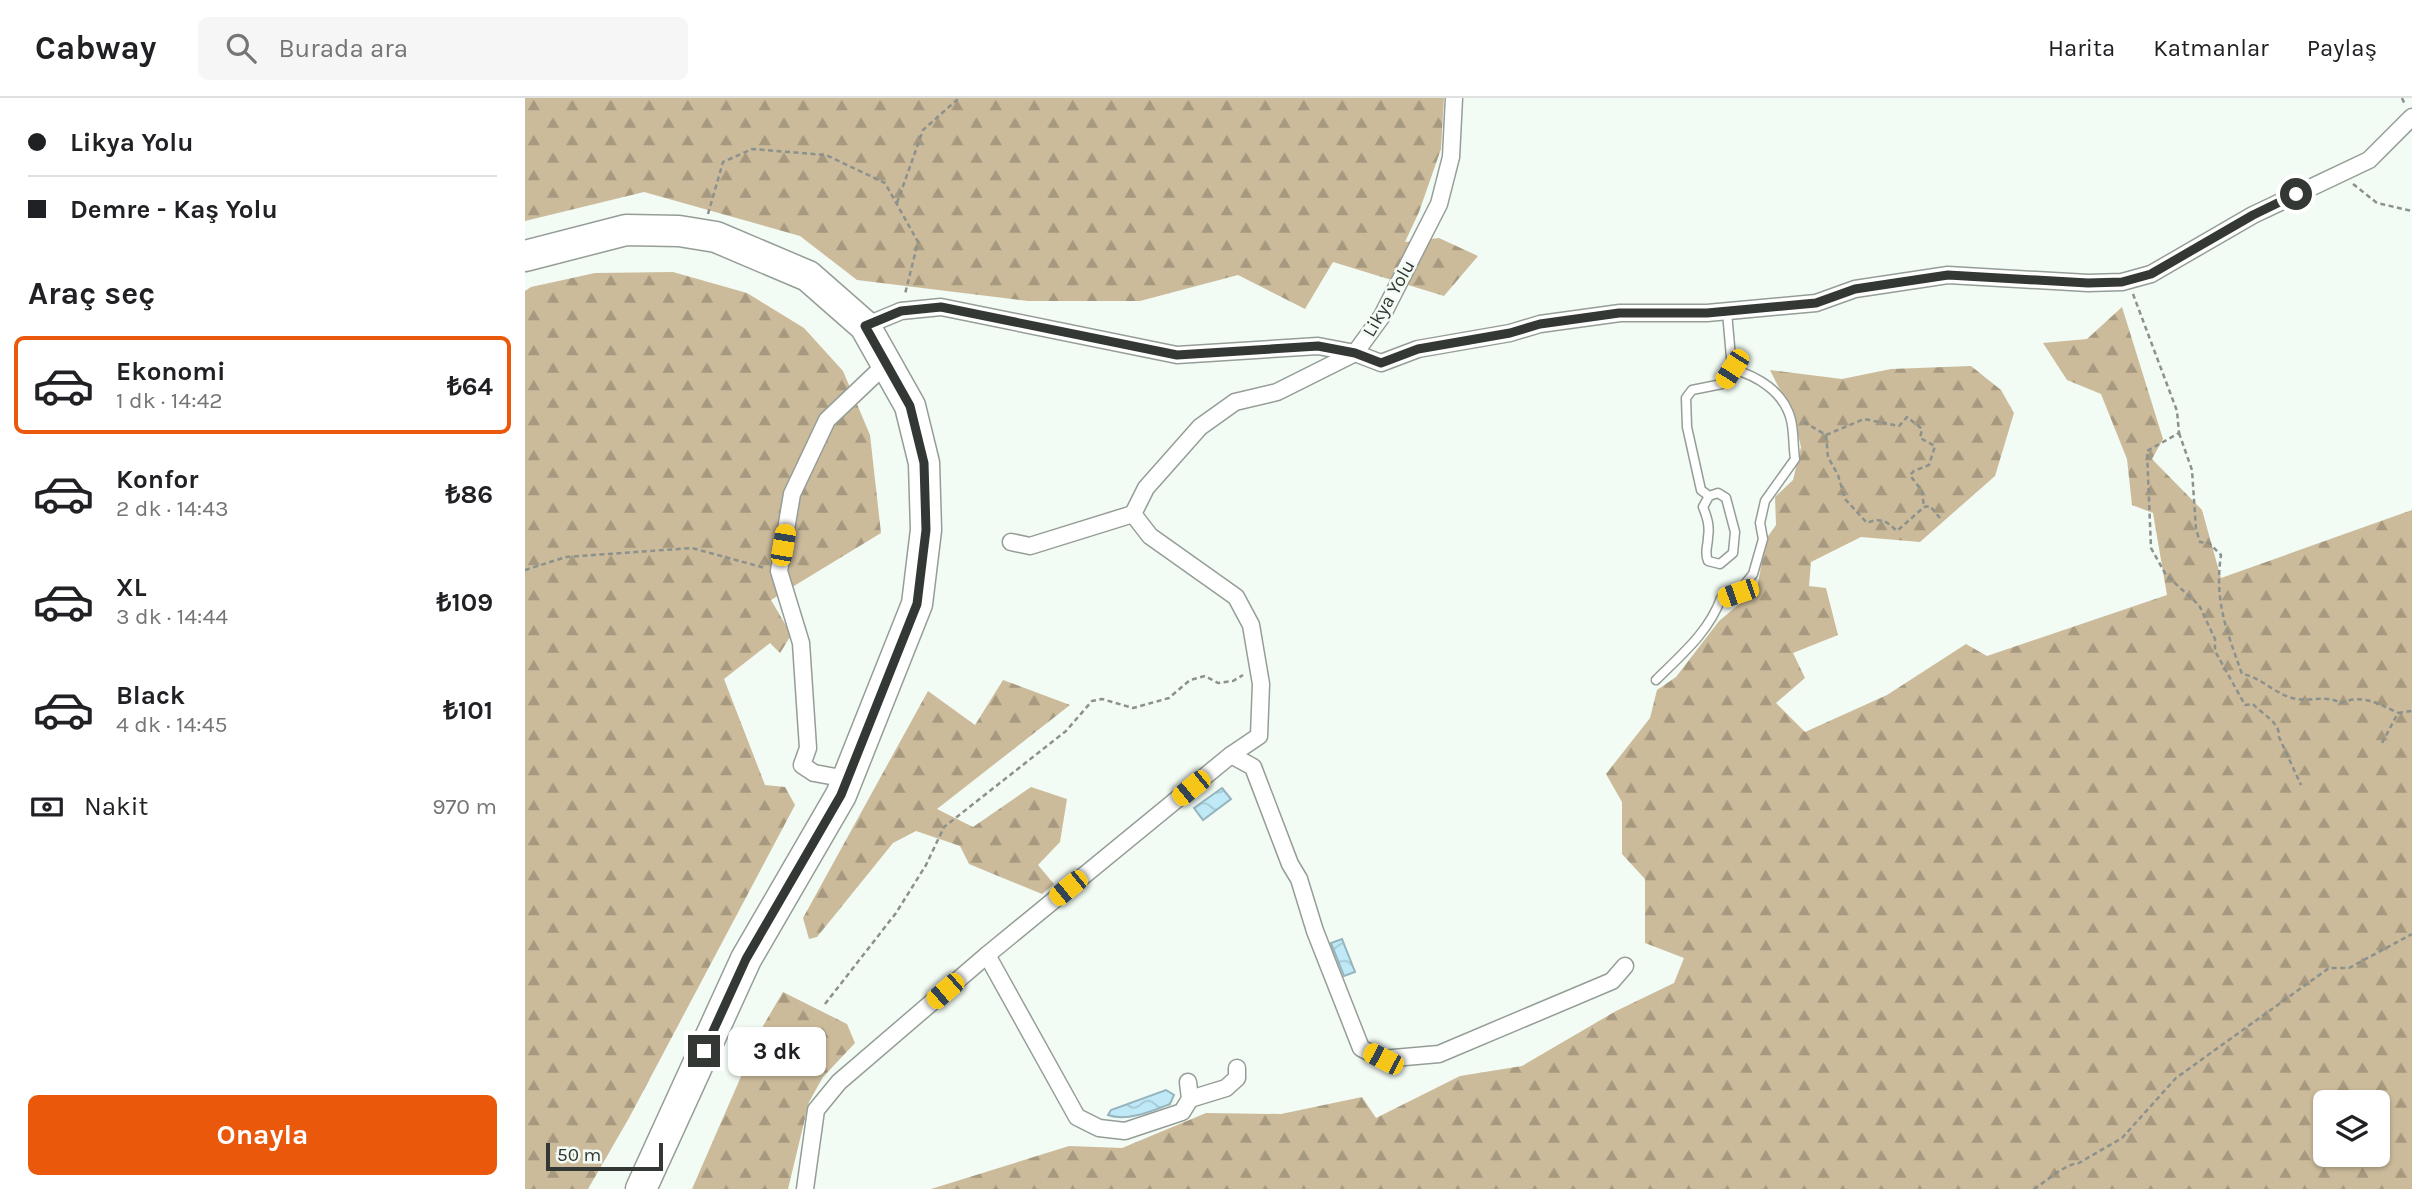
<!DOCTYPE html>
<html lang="tr">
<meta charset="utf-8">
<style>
:root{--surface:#fff;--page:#f6f6f6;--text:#202124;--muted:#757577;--line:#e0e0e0;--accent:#ea580c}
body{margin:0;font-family:Karla,sans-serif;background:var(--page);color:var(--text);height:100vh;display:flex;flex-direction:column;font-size:26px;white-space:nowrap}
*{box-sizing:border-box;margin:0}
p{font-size:23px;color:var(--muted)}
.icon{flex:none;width:38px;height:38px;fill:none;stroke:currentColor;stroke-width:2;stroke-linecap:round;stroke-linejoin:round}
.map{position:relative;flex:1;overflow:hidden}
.sheet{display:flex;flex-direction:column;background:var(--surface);width:525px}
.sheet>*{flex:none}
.guide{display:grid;align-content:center;height:154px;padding:0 28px;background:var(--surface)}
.tools{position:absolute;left:1788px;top:992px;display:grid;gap:14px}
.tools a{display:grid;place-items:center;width:77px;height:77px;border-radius:10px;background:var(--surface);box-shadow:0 2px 5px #0004;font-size:35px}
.scale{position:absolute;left:21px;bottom:18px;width:117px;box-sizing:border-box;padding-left:7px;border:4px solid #343835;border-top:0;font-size:19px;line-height:24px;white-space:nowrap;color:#343835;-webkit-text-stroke:5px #f2fbf4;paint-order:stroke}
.end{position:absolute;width:32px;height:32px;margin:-16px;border:9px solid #343835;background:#fff;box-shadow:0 0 0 4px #fff}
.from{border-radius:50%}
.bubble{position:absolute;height:49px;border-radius:10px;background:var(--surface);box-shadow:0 2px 5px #0004;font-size:23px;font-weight:700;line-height:49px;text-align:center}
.car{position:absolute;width:21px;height:42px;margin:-21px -10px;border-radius:9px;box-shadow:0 0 5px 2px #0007;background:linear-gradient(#f5c518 24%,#345 0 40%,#f5c518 0 76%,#345 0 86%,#f5c518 0)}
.guide b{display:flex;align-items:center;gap:24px;height:66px;font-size:26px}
.guide b+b{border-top:2px solid var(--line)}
.guide i{width:18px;height:18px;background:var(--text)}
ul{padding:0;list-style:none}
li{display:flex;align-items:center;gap:21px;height:98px;margin:0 14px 10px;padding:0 14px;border:4px solid transparent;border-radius:10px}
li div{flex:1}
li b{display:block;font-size:26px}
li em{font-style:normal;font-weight:700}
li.selected{border-color:var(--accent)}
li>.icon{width:63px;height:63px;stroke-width:1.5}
h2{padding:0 28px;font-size:32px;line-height:84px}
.pay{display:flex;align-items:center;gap:18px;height:77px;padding:0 28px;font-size:26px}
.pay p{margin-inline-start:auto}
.primary-button{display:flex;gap:14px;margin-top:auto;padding:14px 28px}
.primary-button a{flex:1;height:80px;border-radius:10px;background:var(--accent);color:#fff;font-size:28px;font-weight:700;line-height:80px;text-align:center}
header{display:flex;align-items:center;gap:42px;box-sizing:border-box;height:98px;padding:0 35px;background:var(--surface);border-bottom:2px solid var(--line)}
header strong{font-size:33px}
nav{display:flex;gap:38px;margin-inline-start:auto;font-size:24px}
.search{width:490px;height:63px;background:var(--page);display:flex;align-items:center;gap:18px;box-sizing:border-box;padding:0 24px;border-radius:10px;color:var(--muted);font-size:26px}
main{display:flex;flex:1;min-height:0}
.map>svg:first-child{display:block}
</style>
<header>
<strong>Cabway</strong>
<div class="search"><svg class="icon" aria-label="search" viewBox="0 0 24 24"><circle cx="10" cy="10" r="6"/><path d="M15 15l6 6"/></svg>Burada ara</div>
<nav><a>Harita</a><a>Katmanlar</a><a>Paylaş</a></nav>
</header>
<main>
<section class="sheet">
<div class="guide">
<b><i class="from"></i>Likya Yolu</b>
<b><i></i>Demre - Kaş Yolu</b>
</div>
<h2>Araç seç</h2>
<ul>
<li class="selected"><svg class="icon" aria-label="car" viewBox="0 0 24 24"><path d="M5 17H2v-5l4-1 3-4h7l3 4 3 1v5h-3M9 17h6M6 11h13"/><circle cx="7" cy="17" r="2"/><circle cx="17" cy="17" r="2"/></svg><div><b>Ekonomi</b><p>1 dk · 14:42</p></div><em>₺64</em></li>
<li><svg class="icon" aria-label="car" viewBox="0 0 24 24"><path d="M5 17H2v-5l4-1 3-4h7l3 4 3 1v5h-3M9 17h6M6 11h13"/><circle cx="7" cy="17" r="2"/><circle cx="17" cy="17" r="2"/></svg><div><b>Konfor</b><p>2 dk · 14:43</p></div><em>₺86</em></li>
<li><svg class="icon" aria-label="car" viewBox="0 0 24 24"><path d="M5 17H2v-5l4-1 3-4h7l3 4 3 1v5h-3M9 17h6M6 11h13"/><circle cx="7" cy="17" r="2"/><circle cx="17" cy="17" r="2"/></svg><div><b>XL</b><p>3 dk · 14:44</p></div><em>₺109</em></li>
<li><svg class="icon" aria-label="car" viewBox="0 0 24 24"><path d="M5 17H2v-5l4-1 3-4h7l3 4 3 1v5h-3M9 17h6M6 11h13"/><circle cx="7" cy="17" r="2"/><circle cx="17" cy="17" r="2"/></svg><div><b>Black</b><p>4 dk · 14:45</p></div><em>₺101</em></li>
</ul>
<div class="pay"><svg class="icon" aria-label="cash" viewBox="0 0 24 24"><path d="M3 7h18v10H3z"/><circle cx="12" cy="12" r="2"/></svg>Nakit<p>970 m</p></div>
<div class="primary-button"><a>Onayla</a></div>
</section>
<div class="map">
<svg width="1887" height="1091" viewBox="0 0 1887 1091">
<defs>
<pattern id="forest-firs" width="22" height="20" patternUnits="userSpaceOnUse" patternTransform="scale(1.75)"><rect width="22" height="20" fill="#ccbb9b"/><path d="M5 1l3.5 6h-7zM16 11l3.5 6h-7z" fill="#a6997f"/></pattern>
<pattern id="water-waves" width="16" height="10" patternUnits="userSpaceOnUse" patternTransform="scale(1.75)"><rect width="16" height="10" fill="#bfe9f7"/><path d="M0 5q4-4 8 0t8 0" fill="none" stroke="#a5c9d4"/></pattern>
</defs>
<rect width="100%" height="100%" fill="#f2fbf4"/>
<g fill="url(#forest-firs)" fill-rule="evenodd">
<path d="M0,0h919l-3,51 -22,63 -14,30 34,-4 39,18 -34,40 -111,-34 -28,47 -67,-34 -98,26h-112l-171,-21 -57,-44 -156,-44 -119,29z"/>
<path d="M148,174l74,21 57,35 39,43 27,64 11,98 -110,67 17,29 2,8 -10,16 -10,-10 -46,36 41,106 20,2 10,18 -166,313 -41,71h-63v-898l6,-4 64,-14z"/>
<path d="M1597,209l41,132 -11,20 50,51 19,68 191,-68v679h-1481l138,-43 53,2 84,-35 75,1 81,-17 14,21 84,-42 62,-10 94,-55 58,-28 10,-25 -39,-15v-64l-23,-25v-52l-16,-28 44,-56 7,-28 19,-13 43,-56 38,-32 9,-50 10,-14 -1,-28 18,-17 8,-33 -7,-29 -24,-48 72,9 49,-10 80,-3 30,24 13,23 -19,63 -75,66 -59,-5 -50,25 -2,24 17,2 12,47 -45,18 12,25 -29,25 29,29 82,-37 79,-51 21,12 180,-61 -14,-82 -21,-8 -5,-46 -26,-65 -34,-14 -24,-37 44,-4zM1801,1004h52v53h-52z"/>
<path d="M478,582l67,25 -133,104 36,18 58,-40 36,12 -7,43 -22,23 16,19 -12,10 -73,-30 -9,-18 -44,-15 -23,12 -76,94 -8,2 -6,-21 125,-227 47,34z"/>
<path d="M258,894l64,32 8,19 -32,34 -14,25 -21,87h-96l71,-163z"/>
</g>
<g fill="url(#water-waves)" stroke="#95b4bd" stroke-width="2">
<path d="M697,690l9,11 -28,21 -9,-12z"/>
<path d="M817,841l13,33 -11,4 -13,-33z"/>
<path d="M641,992l8,5 -4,9c-18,7 -43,18 -62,11l3,-5z"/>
</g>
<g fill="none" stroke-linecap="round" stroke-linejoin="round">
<defs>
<g id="lane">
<path d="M1184,398l-6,11c4,10 7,19 5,30 0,10 -4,15 0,24l12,3 13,-11 2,-21 -9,-34 -8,-5 -9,3 -8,-6 -14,-63 -1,-29 6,-8 30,-6 10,-15 -5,-57"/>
<path d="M1131,582c25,-25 53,-48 65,-82l17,-5 15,-19 10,-35 -3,-16 5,-22 30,-42c-2,-13 -1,-27 -4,-39 -7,-28 -33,-44 -59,-51"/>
</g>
<g id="street">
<path d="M340,228l36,-15 40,-4 236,48 141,-9 37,7 26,10 37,-14 92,-16 30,-9 80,-11h87l109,-10 39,-14 93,-14 140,8 34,-1 29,-8 102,-59 116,-55 43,-43"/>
<path d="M486,444l19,4 103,-32"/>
<path d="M706,657l22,12 37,97 9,15 16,52 46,117 21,11 57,-5 173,-73 13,-15"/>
<path d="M322,681l-33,-6 -12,-8 6,-17 -7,-105 -22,-72 13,-77 35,-74 59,-56"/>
<path d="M462,857l90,162 22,11 26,3 57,-19 8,-13 -2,-17"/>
<path d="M665,1001l36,-11 11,-10v-10"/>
<path d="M280,1091l11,-79 23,-28 148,-127 244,-200 28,-19 2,-52 -10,-59 -15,-28 -86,-61 -17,-22 13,-26 54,-61 35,-25 42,-10 78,-39 27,-37 57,-112 12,-47 3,-59"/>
</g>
<path id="highway" d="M0,158l101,-26 53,1 37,6 92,39 57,50 45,80 14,57 2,67 -9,74 -76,191 -95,164 -105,230"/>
</defs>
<use href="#lane" stroke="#959e96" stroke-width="11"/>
<use href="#street" stroke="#959e96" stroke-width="19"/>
<use href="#highway" stroke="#959e96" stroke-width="33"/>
<g stroke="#8b918c" stroke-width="2.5" stroke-dasharray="5 3.5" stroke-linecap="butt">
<path d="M1877,0l3,7"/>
<path d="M1828,86l24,19 35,8"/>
<path d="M372,105l26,-73 36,-32"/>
<path d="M183,116l15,-52 29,-13 74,6 59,28 33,59 -13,52"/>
<path d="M1608,196l44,117 2,22 -32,18 4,97 15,27 33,30 16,34v12l30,54 8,-1c10,11 27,18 26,33l22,48"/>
<path d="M1279,324l22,13 2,22 10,18 7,24 22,24c14,-6 19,-2 30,8l27,-24 6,-1 10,12"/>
<path d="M1654,335l13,37 4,59 4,13 9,1 12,12c-7,47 6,76 21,119 20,3 34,22 55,25 16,2 29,-4 44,4 21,-9 37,0 57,10"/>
<path d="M1301,337l38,-16 35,7 8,-9 15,12 -2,9 15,8 -6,19 -15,6 -4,4 12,16 2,16"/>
<path d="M0,472l41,-13 126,-9 73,20"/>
<path d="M1857,645l16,-30 14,-2"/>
<path d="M300,906l71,-91 30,-48 18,-38 122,-96 26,-30 10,-2 31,9 36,-10 21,-18 15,-4 13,7 15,-2 10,-6"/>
<path d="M1509,1091c11,-7 31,-25 45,-26l43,-25 54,-60 153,-110h20l63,-34"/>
</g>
<use href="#lane" stroke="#fff" stroke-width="8"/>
<use href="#street" stroke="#fff" stroke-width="16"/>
<use href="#highway" stroke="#fff" stroke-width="30"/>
</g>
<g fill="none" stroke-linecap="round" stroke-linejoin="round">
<path stroke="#343835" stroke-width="9" d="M179,953l42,-92 95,-164 76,-191 9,-74 -2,-67 -14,-57 -45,-80 36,-15 40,-4 236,48 141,-9 37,7 26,10 37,-14 92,-16 30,-9 79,-11h88l109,-10 39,-14 93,-14 140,8 34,-1 29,-8 102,-59 43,-21"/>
</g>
<g text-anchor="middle" stroke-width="5" stroke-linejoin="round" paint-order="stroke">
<g font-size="19" fill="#343835" stroke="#f2fbf4">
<text transform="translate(863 200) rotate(-60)" y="7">Likya Yolu</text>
</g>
</g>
</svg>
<div class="tools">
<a><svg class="icon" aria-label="layers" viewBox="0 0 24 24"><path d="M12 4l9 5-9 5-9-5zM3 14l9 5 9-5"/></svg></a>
</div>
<div class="scale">50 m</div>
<i class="end from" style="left:1771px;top:96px"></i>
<i class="end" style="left:179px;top:953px"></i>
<div class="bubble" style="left:203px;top:929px;width:98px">3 dk</div>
<i class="car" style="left:1207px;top:271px;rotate:213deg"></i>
<i class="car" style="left:258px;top:447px;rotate:10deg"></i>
<i class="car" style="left:1213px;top:495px;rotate:251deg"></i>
<i class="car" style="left:666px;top:690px;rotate:231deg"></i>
<i class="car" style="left:543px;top:790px;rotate:231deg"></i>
<i class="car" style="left:420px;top:893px;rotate:229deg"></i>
<i class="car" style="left:858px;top:961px;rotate:297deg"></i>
</div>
</main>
